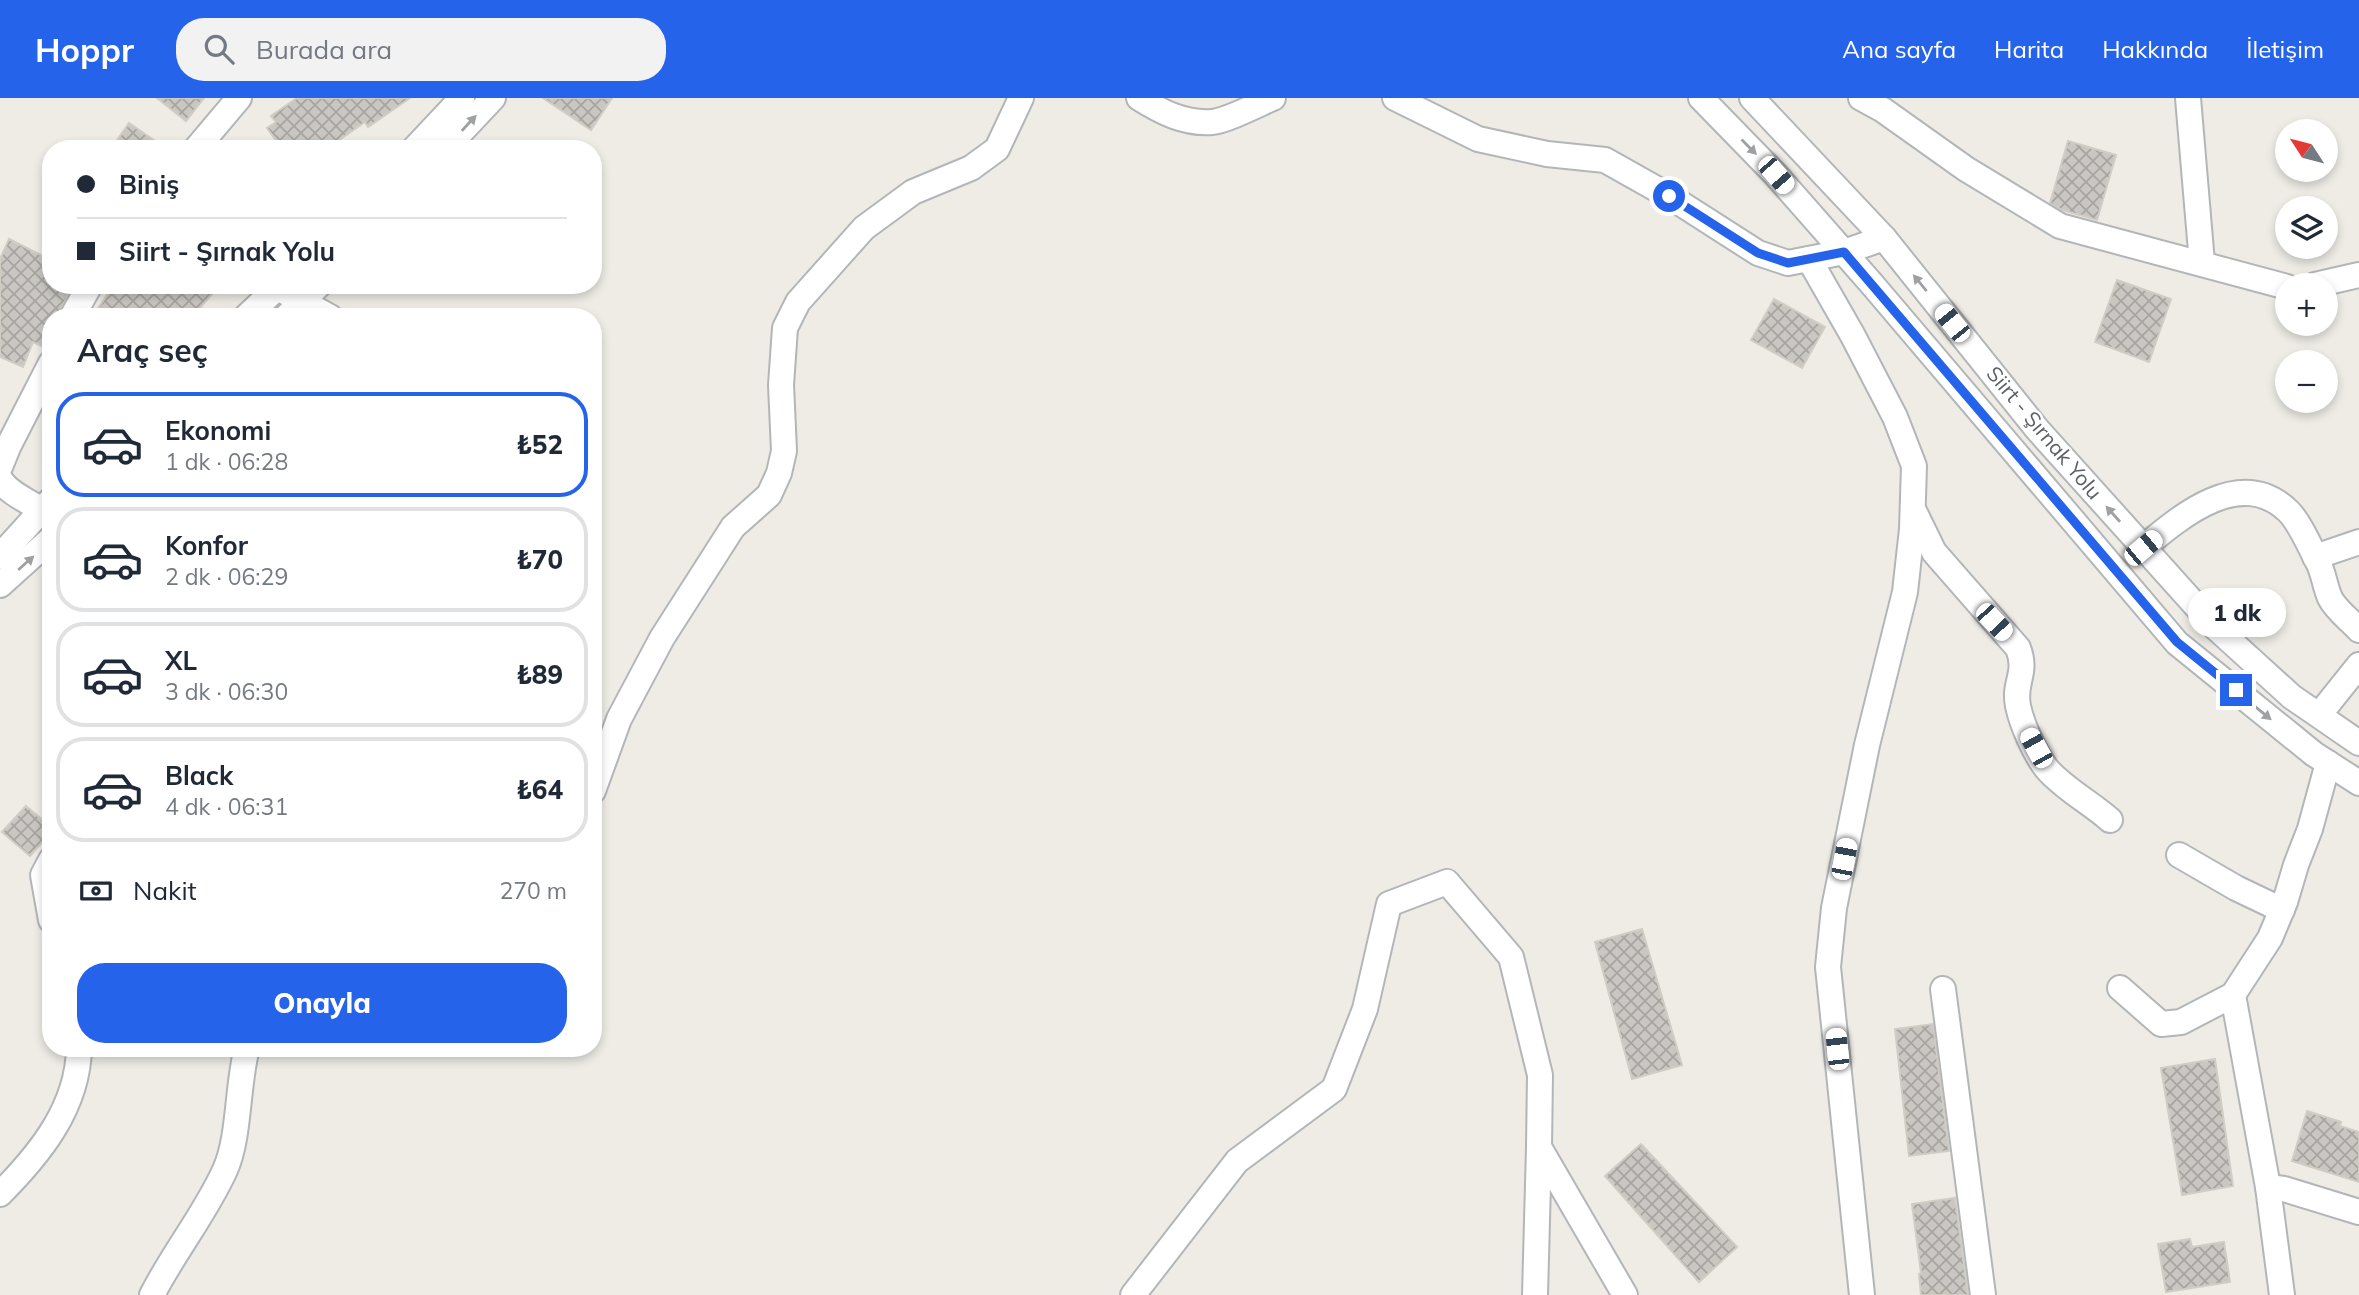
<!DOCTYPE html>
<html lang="tr">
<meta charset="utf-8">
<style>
:root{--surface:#fff;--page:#f2f2f3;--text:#1f2937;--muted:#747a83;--line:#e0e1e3;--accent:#2563eb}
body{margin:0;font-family:Mulish,sans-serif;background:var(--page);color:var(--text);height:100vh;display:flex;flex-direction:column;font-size:26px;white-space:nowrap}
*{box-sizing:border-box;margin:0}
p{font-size:23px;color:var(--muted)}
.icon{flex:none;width:38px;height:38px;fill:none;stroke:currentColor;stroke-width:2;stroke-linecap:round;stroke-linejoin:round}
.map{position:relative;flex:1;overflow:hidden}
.panel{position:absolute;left:42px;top:210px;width:560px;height:749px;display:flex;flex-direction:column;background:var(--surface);border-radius:28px;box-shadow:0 4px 10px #0003}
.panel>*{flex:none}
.top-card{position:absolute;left:42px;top:42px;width:560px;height:154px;border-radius:28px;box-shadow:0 4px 10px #0003;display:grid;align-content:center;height:154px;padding:0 35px;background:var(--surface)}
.needle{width:46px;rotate:306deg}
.tools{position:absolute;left:2275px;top:21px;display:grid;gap:14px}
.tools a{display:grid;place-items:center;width:63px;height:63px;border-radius:50%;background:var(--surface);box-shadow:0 4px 10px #0003;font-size:35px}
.end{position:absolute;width:32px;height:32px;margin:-16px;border:9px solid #2563eb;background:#fff;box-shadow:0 0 0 4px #fff}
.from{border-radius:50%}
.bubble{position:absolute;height:49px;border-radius:24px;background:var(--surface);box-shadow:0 4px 10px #0003;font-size:23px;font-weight:800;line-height:49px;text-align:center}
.car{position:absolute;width:21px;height:42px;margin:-21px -10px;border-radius:9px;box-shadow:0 0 5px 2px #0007;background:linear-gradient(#fff 24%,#345 0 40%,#fff 0 76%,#345 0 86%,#fff 0)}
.top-card b{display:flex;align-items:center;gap:24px;height:66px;font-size:26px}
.top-card b+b{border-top:2px solid var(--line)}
.top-card i{width:18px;height:18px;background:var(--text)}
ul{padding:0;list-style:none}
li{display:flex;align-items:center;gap:21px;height:105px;margin:0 14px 10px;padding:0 21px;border:4px solid var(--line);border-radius:28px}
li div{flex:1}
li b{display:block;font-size:26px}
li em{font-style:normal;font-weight:800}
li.selected{border-color:var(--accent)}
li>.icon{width:63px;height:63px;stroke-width:1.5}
h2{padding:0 35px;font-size:32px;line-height:84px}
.pay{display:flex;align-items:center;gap:18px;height:77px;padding:0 35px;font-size:26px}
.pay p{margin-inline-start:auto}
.primary-button{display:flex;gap:14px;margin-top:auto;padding:14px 35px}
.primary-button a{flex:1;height:80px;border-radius:28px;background:var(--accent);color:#fff;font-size:28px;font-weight:800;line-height:80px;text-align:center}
header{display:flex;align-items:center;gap:42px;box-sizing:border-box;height:98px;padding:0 35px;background:var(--accent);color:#fff}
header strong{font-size:33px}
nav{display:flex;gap:38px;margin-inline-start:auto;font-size:24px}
.search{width:490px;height:63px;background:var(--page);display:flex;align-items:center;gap:18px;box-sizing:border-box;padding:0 24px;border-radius:28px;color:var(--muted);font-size:26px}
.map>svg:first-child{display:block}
</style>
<header>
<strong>Hoppr</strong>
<div class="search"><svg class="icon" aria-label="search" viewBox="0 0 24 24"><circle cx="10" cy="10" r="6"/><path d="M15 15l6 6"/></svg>Burada ara</div>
<nav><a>Ana sayfa</a><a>Harita</a><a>Hakkında</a><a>İletişim</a></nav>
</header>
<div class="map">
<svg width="2359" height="1197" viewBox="0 0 2359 1197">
<defs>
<pattern id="building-cross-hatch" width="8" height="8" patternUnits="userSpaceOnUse" patternTransform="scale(1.75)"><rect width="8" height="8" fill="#cac7c2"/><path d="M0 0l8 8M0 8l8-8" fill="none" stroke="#a7a5a1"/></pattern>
</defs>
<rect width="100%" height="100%" fill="#eeece5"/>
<g fill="url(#building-cross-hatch)" stroke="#d2cdc4" stroke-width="2">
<path d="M157,0h47l-18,23z"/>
<path d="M297,0h113l-42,29 -3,-5 -30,21 4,6h-57l-15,-21 9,-6 -5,-6z"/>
<path d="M543,0h69l-21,32z"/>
<path d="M129,25l38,26h-56z"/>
<path d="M2068,43l48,14 -19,65 -35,-10 -12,-7z"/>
<path d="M9,141l42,21v25h22l-16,32h-6v21l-5,10 -13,-6 -10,25 -23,-10v-98z"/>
<path d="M2117,182l54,19 -22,63 -54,-20z"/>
<path d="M114,187h106l-28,32h-100z"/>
<path d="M1774,201l51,28 -23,41 -51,-28z"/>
<path d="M26,708l25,21v5l-21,24 -28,-24z"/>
<path d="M1642,831l40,136 -50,14 -37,-137z"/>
<path d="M1933,926l16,127 -40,5 -14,-127z"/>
<path d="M2215,961l18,127 -51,9 -21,-127z"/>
<path d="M2307,1013l34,11 -1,4 19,6v50l-67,-21z"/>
<path d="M1641,1046l96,103 -38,35 -94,-106z"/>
<path d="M1955,1100l13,97h-47l-2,-21 2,-1 -9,-69z"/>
<path d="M2190,1141l2,8 32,-5 6,40 -64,10 -8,-48z"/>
</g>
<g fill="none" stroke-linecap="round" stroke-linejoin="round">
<defs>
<g id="minor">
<path d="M1139,0c22,14 46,26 73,24 14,-1 47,-18 61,-24"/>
<path d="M1395,0l83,41 69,15 58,6 64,36 89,57 30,10 56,-11 40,-14"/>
<path d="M1701,0l75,77 95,108 306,360 137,111 45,29"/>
<path d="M1752,0l132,140 153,191 178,198 77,70 67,46"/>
<path d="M1861,0l22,12 83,59 94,57 227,61"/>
<path d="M2188,0l14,165"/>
<path d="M196,51l43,-51"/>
<path d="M414,51l48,-51"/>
<path d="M445,51l48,-51"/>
<path d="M1809,161l44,77 42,81 19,49 -2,63 -7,63 -38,153 -33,163 -6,59 34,328"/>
<path d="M2315,187l44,-10"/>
<path d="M278,190l52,29"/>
<path d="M72,219l18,-32"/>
<path d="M246,219l34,-32"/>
<path d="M286,219l33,-32"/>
<path d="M0,369l9,-22 42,-82"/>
<path d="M0,381c8,14 28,22 42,31"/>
<path d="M1915,415l19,39 84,96c10,26 -5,34 0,58 4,19 17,48 29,63 16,19 44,34 63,51"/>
<path d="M2143,450c39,-33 98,-82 145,-37 11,10 23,38 30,51 6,12 7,25 12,36 6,12 20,22 29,32"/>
<path d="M0,458l51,-56"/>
<path d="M2315,459l44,-15"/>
<path d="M0,487l51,-46"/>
<path d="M2319,617l40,-50"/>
<path d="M593,693l26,-72 43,-81 71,-111 36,-32 10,-22 5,-22 -3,-66 4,-57 13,-26 66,-74 49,-36 58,-24 26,-19 24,-51"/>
<path d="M2179,757l57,33 46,22"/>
<path d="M51,762l-8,15 8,45"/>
<path d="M2120,890l41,36 20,-2 52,-27 37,-57 15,-36 11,-37 14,-36 18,-66"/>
<path d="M1943,891l40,306"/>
<path d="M2233,897l35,192 14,108"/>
<path d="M2268,1089l16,2 75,23"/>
<path d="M0,1096c40,-40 78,-87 79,-146"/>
<path d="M152,1197c22,-43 53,-81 73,-125 15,-33 12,-86 22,-122"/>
<path d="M1133,1197l104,-134 97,-72 31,-80 24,-105 58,-22 64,75 29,118 -1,72 86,148"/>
<path d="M1535,1197l4,-148"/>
</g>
</defs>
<use href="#minor" stroke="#b3b6b9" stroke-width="28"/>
<use href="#minor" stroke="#fff" stroke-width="24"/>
</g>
<defs><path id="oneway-solid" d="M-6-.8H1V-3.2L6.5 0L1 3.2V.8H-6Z" transform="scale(1.75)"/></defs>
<g fill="#9ea0a2">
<use href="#oneway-solid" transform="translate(469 25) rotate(-47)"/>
<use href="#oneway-solid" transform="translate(1749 49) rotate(45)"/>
<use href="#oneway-solid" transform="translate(1920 185) rotate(-129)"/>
<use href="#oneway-solid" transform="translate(2113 416) rotate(-132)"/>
<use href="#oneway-solid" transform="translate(26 465) rotate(-42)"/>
<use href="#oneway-solid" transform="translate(2263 615) rotate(39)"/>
</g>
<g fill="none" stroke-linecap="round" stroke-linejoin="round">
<path stroke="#2563eb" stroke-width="9" d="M1669,98l89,57 30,10 56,-11 333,390 59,48"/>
</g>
<g text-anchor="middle" stroke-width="5" stroke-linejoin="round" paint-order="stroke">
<g font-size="21" fill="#5d6164" stroke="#fff">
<text transform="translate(2044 335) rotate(50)" y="7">Siirt - Şırnak Yolu</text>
</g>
</g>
</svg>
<div class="tools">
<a><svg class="needle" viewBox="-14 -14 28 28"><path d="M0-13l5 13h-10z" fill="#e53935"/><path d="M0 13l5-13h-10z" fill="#747a83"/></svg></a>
<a><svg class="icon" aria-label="layers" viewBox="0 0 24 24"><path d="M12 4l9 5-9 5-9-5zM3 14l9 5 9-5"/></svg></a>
<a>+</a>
<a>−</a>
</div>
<i class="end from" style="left:1669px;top:98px"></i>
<i class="end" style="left:2236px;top:592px"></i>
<div class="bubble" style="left:2188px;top:490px;width:98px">1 dk</div>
<i class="car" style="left:1776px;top:77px;rotate:139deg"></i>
<i class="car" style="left:1952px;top:225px;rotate:321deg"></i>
<i class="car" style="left:2143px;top:450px;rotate:50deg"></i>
<i class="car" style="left:1994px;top:524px;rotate:137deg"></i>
<i class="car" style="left:2036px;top:650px;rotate:331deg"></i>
<i class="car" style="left:1844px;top:761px;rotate:11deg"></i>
<i class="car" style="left:1837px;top:951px;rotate:354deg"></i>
<div class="top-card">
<b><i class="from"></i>Biniş</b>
<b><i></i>Siirt - Şırnak Yolu</b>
</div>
<section class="panel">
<h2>Araç seç</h2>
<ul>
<li class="selected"><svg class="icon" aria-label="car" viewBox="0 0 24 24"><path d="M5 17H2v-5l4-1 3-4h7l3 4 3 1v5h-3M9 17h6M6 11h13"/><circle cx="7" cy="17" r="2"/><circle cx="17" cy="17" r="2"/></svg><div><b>Ekonomi</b><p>1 dk · 06:28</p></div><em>₺52</em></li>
<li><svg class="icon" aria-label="car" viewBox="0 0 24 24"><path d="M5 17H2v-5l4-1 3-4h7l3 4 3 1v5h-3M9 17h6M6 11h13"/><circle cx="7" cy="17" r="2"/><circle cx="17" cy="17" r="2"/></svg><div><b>Konfor</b><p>2 dk · 06:29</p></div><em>₺70</em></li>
<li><svg class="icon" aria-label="car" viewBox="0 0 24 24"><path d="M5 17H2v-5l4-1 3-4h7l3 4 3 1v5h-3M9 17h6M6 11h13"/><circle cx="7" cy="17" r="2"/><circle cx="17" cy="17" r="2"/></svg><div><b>XL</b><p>3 dk · 06:30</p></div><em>₺89</em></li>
<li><svg class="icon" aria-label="car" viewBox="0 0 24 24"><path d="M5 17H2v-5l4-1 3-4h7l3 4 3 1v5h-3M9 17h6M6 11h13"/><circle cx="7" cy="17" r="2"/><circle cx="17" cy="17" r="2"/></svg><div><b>Black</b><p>4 dk · 06:31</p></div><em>₺64</em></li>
</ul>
<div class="pay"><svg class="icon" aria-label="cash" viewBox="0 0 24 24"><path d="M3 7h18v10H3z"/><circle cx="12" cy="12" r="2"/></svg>Nakit<p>270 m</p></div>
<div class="primary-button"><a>Onayla</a></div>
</section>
</div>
